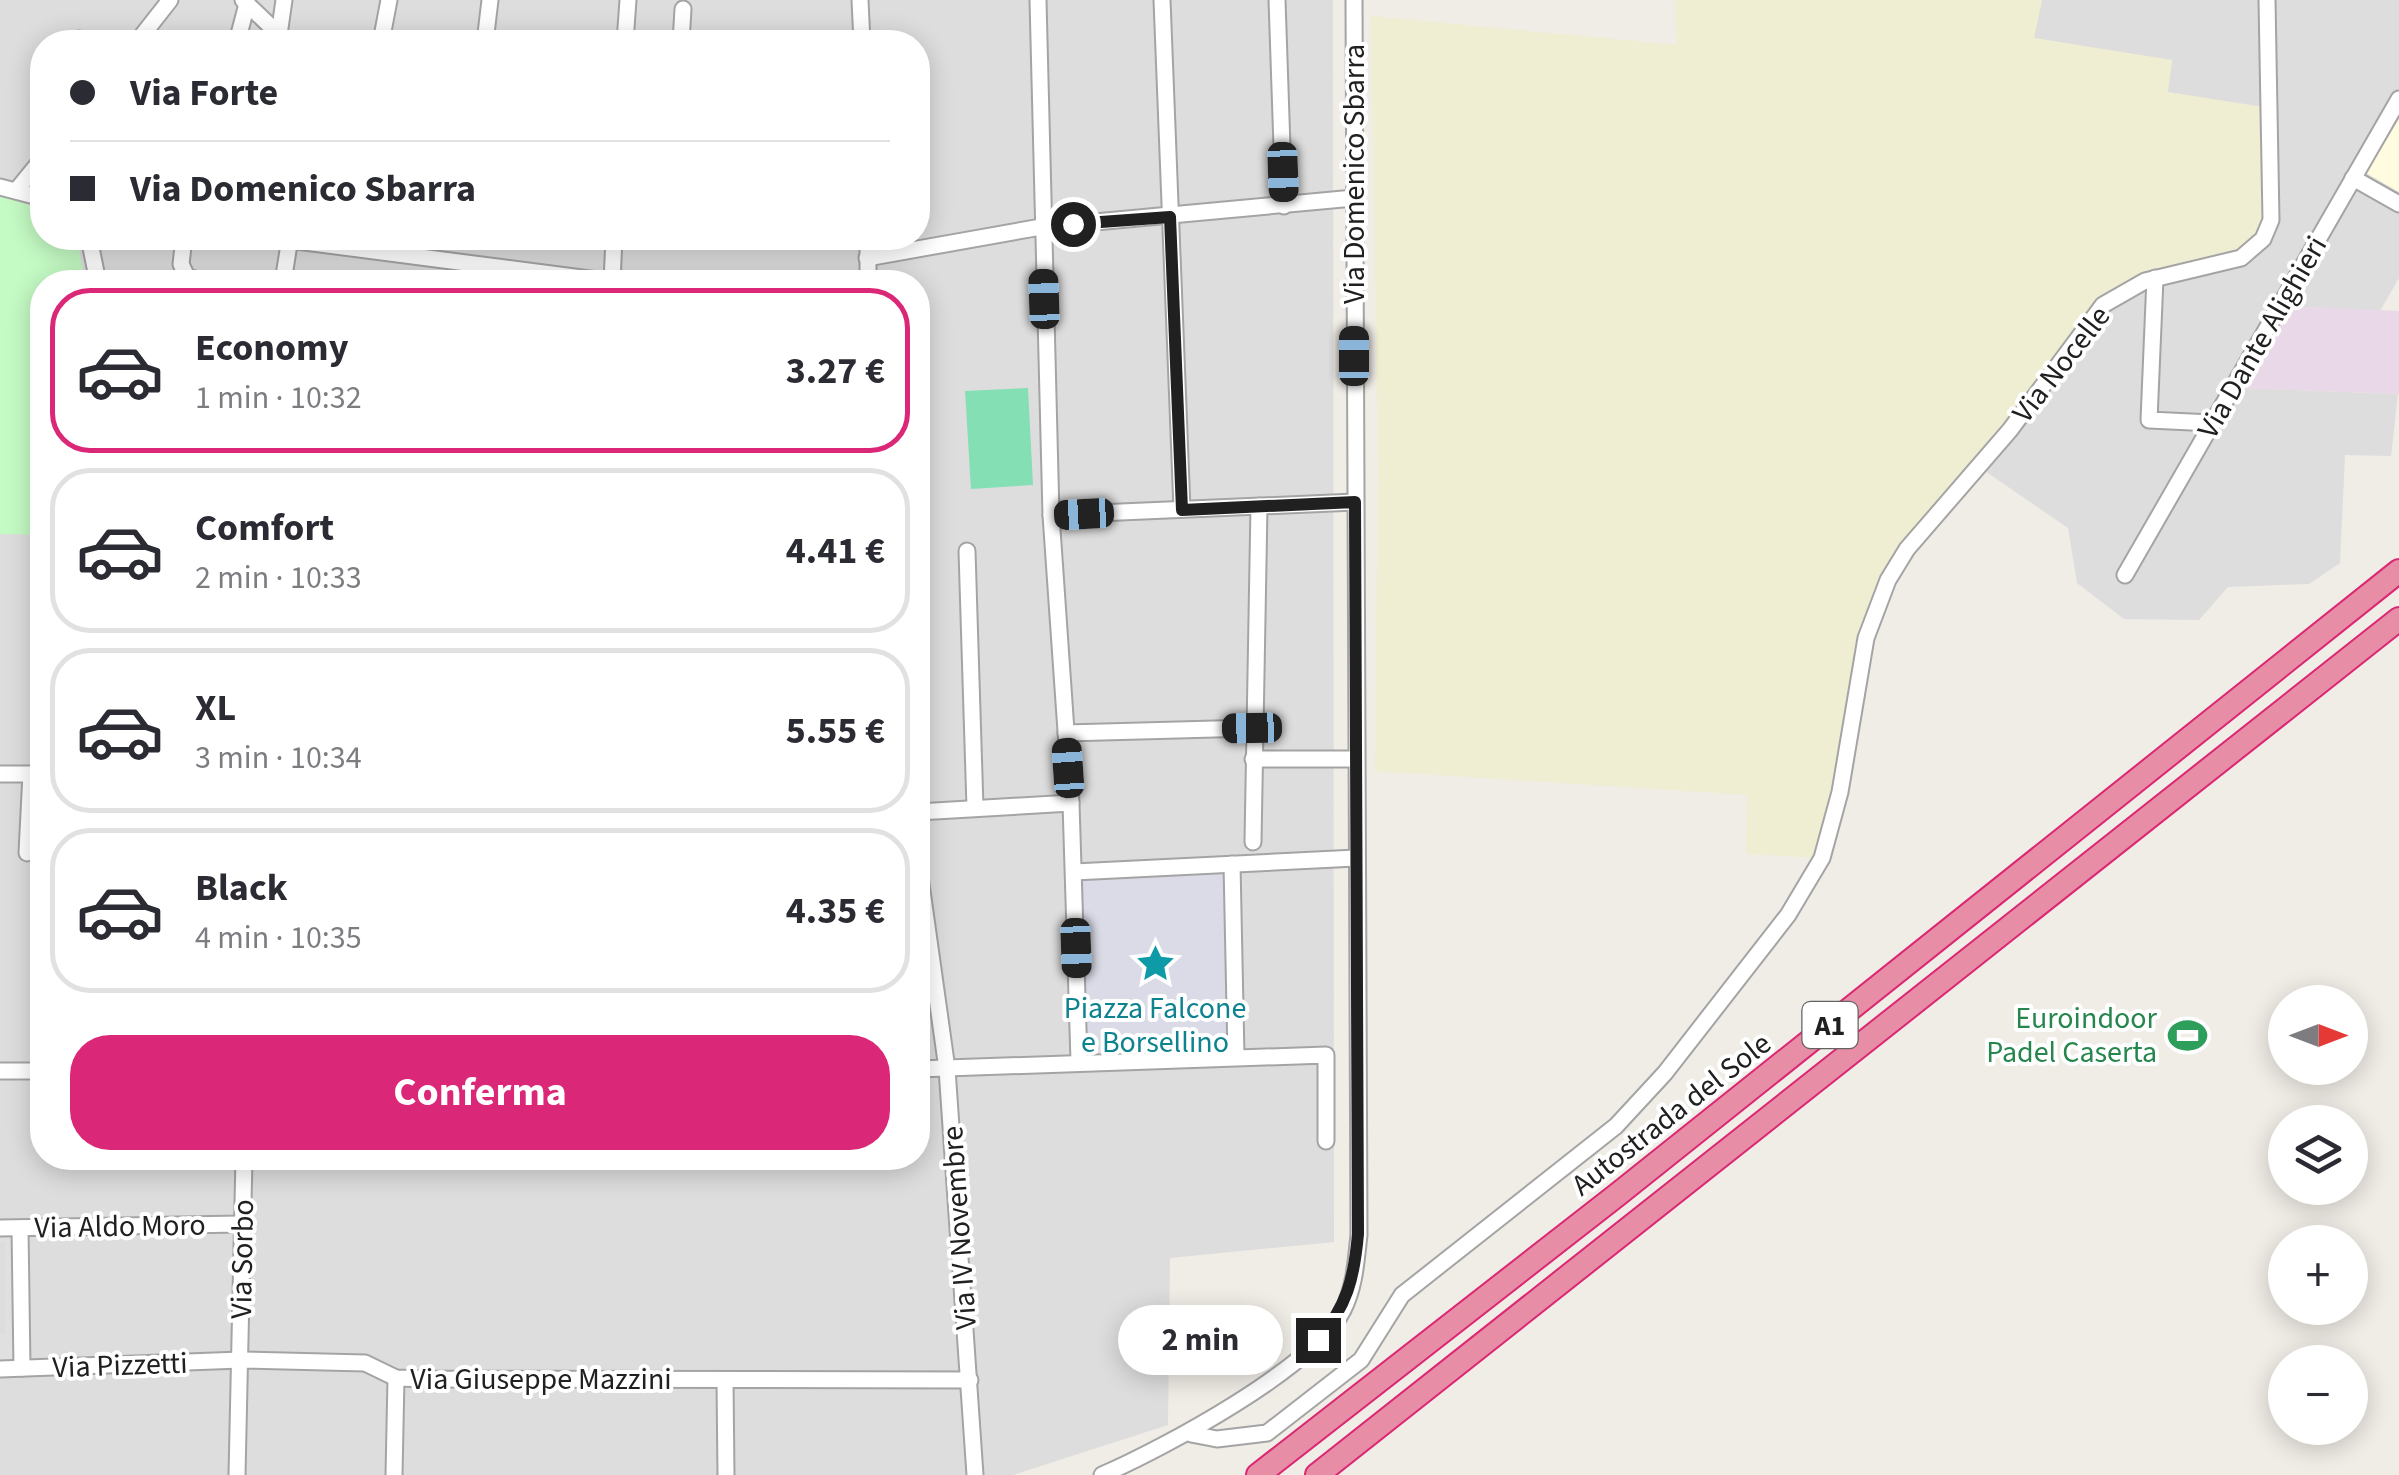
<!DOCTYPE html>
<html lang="it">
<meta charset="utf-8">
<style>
:root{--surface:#fff;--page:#f2f2f3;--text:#2b2b33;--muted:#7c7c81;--line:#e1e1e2;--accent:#db2777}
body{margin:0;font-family:"Source Sans 3",sans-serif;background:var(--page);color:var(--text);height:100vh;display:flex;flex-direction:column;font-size:38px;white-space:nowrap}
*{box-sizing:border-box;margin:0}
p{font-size:32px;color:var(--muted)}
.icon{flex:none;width:55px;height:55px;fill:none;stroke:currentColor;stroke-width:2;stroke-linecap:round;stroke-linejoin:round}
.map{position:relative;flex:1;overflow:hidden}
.sheet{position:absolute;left:30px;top:270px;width:900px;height:900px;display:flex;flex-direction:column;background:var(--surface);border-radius:40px;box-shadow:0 5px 25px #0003}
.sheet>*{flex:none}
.banner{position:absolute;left:30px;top:30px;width:900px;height:220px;border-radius:40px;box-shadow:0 5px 25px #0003;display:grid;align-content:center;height:220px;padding:0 40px;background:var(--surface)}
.needle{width:65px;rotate:90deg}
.fabs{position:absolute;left:2268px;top:985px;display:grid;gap:20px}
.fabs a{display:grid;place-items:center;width:100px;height:100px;border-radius:50%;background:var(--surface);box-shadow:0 5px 25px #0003;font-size:50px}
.end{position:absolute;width:45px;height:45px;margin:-22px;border:12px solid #202020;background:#fff;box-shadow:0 0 0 5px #fff}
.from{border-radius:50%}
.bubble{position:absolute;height:70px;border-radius:35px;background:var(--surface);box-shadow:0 5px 25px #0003;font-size:32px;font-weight:700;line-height:70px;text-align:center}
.car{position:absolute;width:30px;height:60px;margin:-30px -15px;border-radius:12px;box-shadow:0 0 8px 2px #0007;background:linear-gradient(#222 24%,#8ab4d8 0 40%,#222 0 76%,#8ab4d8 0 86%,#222 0)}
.banner b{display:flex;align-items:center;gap:35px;height:95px;font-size:38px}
.banner b+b{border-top:2px solid var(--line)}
.banner i{width:25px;height:25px;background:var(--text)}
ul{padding:18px 0 0;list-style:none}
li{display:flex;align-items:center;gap:30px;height:165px;margin:0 20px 15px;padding:0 20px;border:5px solid var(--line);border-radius:40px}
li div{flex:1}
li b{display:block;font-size:38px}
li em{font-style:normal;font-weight:700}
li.current{border-color:var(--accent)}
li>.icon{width:90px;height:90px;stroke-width:1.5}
.primary-button{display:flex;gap:20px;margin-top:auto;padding:20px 40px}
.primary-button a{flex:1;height:115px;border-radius:40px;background:var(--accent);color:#fff;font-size:40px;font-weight:700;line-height:115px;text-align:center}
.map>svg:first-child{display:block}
</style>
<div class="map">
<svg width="2399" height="1475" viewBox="0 0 2399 1475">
<rect width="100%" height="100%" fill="#f0ece6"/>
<g fill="#dedddd" fill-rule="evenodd">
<path d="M0,0h1333l1,1242 -164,16 -2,167 -155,50h-1013zM42,42h876v196h-876zM42,282h876v876h-876z"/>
<path d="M2042,0h357v278l-19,33 -96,-5 -46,82 160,6 -7,62 -46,-1 -5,108 -31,21 -81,3 -29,33 -75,-1 -47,-36 -9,-55 -86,-59 185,-377 5,-31 -139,-23z"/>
</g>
<path fill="#e9d8e8" d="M2284,306l115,5v83l-163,-6z"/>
<path fill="#fffce0" d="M2399,119v73l-33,-19z"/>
<path fill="#efeed2" d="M1675,0h367l-8,38 138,22 -4,32 102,16 1,112 -18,29 -134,44 -188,224 -57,93 -52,248 -76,-4 1,-59 -372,-24 3,-303 -7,-452 306,29z"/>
<path fill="#c4fac4" d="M0,196l42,13v29l35,1 8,43h-43v253l-42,-1z"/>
<path fill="#84dfb4" d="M1028,388l5,97 -62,4 -6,-98z"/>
<path fill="#e0e0e0" d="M0,1228h20l2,140 -22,1v-35h5v-92h-5z"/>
<path fill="#dadbe6" d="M1232,864l4,193 -157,4 -5,-189z"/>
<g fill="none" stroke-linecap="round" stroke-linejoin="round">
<defs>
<g id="minor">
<path d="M243,0l44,42"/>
<path d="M860,0l2,42"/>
<path d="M1038,0l13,515 20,288 8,258"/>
<path d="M1162,0l20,509"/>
<path d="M1277,0l7,206"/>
<path d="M279,35l5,-35"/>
<path d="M79,39l4,3"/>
<path d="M137,42l33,-42"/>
<path d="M237,42l10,-38"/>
<path d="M381,42l8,-42"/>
<path d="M485,42l5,-42"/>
<path d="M625,42l3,-42"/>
<path d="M681,42l2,-33"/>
<path d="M2353,178l46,26"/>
<path d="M0,187l42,11"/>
<path d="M16,191l26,-32"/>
<path d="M89,238l9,44"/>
<path d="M184,238l-3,26 6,13 18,5"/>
<path d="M289,240l324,42"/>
<path d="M867,258l174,-31 313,-29"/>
<path d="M2155,278l-6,142 63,3"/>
<path d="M283,282l7,-44"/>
<path d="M612,282l2,-44"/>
<path d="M868,282v-44"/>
<path d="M1051,515l304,-13"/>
<path d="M967,551l8,257"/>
<path d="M2125,575l274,-476"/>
<path d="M1066,733l186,-5"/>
<path d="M1253,759h102"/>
<path d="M0,774h42"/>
<path d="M918,812l153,-9"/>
<path d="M1253,842l6,-336"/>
<path d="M27,853l4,-79"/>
<path d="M918,862l29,207 28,406"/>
<path d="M1232,864l4,193"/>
<path d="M1074,872l282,-14"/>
<path d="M918,1069l408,-14v86"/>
<path d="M0,1071h42"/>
<path d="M0,1228l241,-4"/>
<path d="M20,1228l2,140"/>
<path d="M0,1369l241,-9 124,3 31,15 33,1 541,1"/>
<path d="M725,1380l1,95"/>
<path d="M1191,1434l26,5 50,-6 94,-73 41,-65 214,-169 49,-53 123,-158 34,-57 18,-66 26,-154 22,-58 19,-31 103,-119 93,-125 42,-24 96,-23 22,-19 8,-19 -4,-220"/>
<path d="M237,1475l7,-317"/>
<path d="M394,1475l2,-97"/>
<path d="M1102,1475c60,-26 212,-107 241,-165 12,-24 13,-49 16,-75l-5,-1235"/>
</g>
<g id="highway">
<path d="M1258,1475l359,-280 782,-624"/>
<path d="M1317,1475l1082,-856"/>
</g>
</defs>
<use href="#minor" stroke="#a4a4a4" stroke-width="19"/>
<use href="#highway" stroke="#db2673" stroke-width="26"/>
<use href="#minor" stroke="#fff" stroke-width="15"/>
<use href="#highway" stroke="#e78ea6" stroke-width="22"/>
</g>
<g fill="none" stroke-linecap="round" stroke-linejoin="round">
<path stroke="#202020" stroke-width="12" d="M1073,224l97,-7 12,293 173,-8 3,732c-4,45 -11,72 -40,106"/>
</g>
<defs>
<symbol id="sight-bare" viewBox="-9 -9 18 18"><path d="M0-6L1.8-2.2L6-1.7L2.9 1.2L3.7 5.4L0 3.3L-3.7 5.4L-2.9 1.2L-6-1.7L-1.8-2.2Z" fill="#0f9aa8" stroke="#fff" stroke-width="2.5" paint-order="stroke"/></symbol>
<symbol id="stadium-bare" viewBox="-9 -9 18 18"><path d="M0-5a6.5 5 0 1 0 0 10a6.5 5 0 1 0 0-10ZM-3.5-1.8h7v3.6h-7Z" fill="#2e9e5b" stroke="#fff" stroke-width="2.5" paint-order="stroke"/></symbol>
</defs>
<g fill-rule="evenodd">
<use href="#sight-bare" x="1128" y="936" width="55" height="55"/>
<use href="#stadium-bare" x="2160" y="1008" width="55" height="55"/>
</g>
<g text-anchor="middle" stroke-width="8" stroke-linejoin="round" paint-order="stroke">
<rect fill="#fff" stroke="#636363" stroke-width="2.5" x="1802.5" y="1002" width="55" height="46" rx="8"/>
<g font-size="28" font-weight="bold" fill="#202020">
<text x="1830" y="1035">A1</text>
</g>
<g font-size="30" fill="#202020" stroke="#fff">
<text transform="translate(1354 174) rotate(-90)" y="10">Via Domenico Sbarra</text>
<text transform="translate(2262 337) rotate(-60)" y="10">Via Dante Alighieri</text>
<text transform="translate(2061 364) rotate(-52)" y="10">Via Nocelle</text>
<text transform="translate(1671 1114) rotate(-38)" y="10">Autostrada del Sole</text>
<text transform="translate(120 1226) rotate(-1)" y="10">Via Aldo Moro</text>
<text transform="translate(959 1228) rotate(-94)" y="10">Via IV Novembre</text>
<text transform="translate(242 1259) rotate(-89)" y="10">Via Sorbo</text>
<text transform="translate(120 1365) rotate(-2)" y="10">Via Pizzetti</text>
<text x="541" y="1389">Via Giuseppe Mazzini</text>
</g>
<g font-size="30" fill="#0d838f" stroke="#fff">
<text x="1155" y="1018">Piazza Falcone<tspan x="1155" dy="34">e Borsellino</tspan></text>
</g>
<g font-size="30" fill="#27864d" stroke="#fff" text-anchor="end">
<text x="2157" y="1028">Euroindoor<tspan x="2157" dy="34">Padel Caserta</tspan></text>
</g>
</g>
</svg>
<div class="fabs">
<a><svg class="needle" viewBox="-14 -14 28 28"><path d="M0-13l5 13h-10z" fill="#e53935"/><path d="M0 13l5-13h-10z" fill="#7c7c81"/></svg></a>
<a><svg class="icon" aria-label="layers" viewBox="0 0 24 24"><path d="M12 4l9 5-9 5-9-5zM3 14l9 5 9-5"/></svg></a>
<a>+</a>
<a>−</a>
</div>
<i class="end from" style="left:1073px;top:224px"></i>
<i class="end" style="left:1318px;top:1340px"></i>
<div class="bubble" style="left:1118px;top:1305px;width:165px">2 min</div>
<i class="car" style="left:1283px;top:172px;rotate:178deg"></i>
<i class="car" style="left:1044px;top:299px;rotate:358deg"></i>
<i class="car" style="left:1354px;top:356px;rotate:0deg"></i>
<i class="car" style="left:1084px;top:514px;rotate:267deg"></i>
<i class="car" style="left:1252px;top:728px;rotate:269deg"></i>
<i class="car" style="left:1068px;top:768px;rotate:356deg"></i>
<i class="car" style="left:1076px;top:948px;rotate:178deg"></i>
<div class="banner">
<b><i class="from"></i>Via Forte</b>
<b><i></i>Via Domenico Sbarra</b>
</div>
<section class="sheet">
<ul>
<li class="current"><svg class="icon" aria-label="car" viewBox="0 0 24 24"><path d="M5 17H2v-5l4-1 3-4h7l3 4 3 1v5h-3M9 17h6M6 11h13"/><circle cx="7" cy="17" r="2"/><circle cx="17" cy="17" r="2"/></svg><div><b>Economy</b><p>1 min · 10:32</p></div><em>3.27 €</em></li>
<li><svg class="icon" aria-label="car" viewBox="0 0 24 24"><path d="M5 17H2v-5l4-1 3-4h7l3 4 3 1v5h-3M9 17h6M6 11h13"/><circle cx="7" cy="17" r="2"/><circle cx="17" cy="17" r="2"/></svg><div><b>Comfort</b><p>2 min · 10:33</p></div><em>4.41 €</em></li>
<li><svg class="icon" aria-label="car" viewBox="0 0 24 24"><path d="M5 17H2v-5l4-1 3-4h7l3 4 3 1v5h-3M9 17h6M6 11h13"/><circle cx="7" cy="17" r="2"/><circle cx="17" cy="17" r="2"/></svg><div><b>XL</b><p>3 min · 10:34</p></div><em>5.55 €</em></li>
<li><svg class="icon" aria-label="car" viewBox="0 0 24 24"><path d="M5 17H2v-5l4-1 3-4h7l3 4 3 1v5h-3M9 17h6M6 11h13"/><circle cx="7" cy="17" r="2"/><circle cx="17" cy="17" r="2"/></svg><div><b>Black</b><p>4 min · 10:35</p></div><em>4.35 €</em></li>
</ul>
<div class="primary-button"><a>Conferma</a></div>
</section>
</div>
